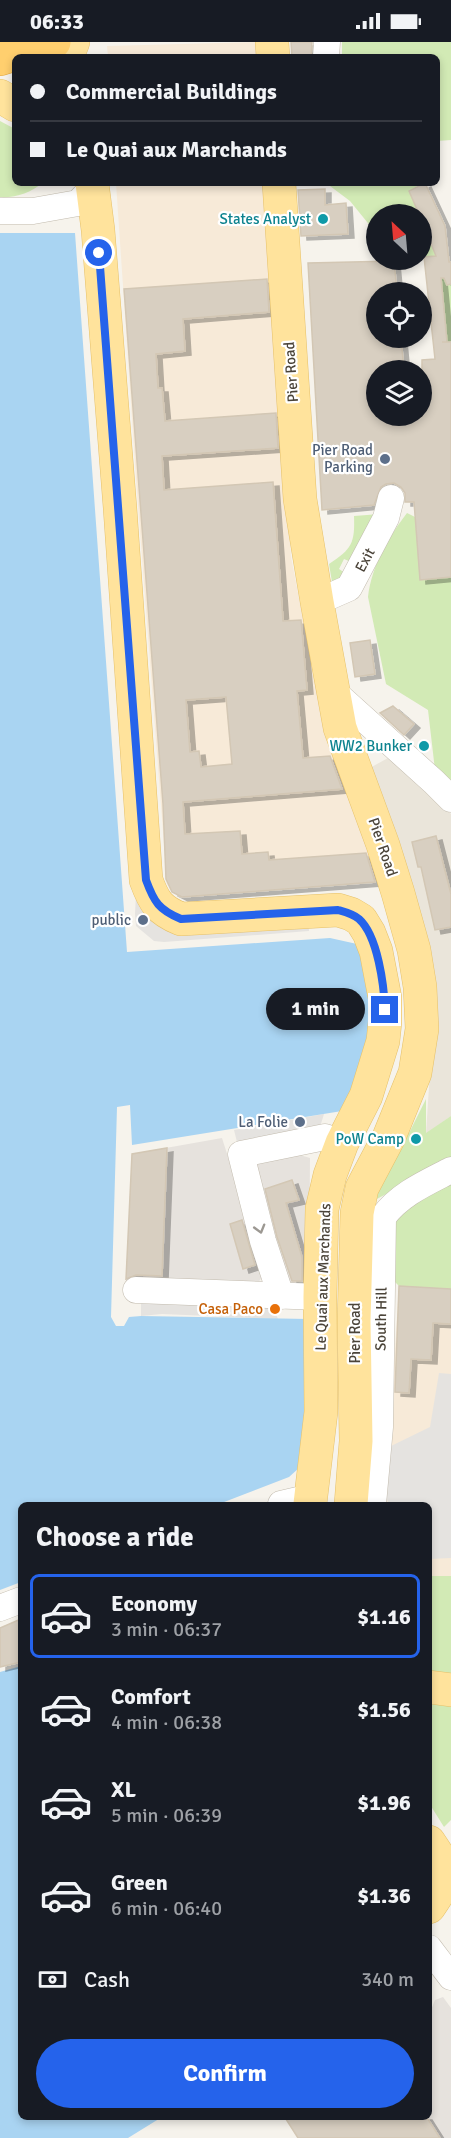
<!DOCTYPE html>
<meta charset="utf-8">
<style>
:root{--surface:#171b24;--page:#20242c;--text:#f1f3f6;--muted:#9ea1a6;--line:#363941;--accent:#2563eb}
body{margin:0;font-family:Signika,sans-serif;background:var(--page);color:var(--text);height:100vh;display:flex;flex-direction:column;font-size:22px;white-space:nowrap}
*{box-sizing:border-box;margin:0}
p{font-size:20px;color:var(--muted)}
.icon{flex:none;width:33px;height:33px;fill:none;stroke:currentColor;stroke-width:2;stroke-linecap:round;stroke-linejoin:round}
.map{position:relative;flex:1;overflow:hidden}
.panel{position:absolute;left:18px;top:1460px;width:414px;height:618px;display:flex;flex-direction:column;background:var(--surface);border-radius:9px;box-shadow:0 3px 9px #0003}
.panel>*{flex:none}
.guide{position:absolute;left:12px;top:12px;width:428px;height:132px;border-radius:9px;box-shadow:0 3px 9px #0003;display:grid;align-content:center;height:132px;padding:0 18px;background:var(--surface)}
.needle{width:39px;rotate:334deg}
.controls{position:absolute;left:366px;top:162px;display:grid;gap:12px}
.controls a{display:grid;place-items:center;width:66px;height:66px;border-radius:50%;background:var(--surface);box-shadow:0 3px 9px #0003;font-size:30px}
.end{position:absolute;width:27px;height:27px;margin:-14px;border:8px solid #2563eb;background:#fff;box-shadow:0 0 0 3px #fff}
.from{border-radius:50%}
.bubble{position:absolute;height:42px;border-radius:21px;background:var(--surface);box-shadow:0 3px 9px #0003;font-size:20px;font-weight:700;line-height:42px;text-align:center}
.guide b{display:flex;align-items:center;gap:21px;height:57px;font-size:22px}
.guide b+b{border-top:2px solid var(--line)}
.guide i{width:15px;height:15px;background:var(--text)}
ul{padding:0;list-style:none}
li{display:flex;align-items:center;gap:18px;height:84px;margin:0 12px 9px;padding:0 6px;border:3px solid transparent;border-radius:9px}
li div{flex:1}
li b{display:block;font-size:22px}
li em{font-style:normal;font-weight:700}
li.on{border-color:var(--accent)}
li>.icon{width:54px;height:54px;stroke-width:1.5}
h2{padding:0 18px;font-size:27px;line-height:72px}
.pay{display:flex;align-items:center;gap:15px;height:66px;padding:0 18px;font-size:22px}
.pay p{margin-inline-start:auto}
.cta{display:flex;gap:12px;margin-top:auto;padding:12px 18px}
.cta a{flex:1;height:69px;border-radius:36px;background:var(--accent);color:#fff;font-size:24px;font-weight:700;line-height:69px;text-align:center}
.status{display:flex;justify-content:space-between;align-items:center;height:42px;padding:0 30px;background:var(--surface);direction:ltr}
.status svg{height:16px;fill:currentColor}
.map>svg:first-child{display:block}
</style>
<div class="status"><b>06:33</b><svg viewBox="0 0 49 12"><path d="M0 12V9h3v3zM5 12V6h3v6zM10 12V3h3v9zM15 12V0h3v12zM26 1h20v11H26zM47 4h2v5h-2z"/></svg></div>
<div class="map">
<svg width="451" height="2096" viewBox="0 0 451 2096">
<defs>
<filter id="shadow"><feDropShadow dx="6" dy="4" stdDeviation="0" flood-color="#0004"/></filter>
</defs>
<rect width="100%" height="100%" fill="#f6f3ec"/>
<path fill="#eae5da" d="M388,716l63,56v302l-25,18 9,-142 -67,-223z"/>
<g fill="#f7ead8">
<path d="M256,0l1,15h-149l-1,-11z"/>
<path d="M116,141h149l26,374 30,154 57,170 -186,16 -15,-2 -10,-11 -30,-392z"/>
<path d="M399,1244l52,3v287h-22v-72h-44z"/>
</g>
<g fill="#e6e2dd">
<path d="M222,1096l43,136 -10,12 -129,-4 6,-128z"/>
<path d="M300,1113l10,3 -1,120 -22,10 -35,-120 8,-6z"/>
<path d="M443,1955l8,11v130h-11l-14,-21 3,-1v-101l6,-15z"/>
</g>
<g fill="#d2eab5">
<path d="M342,0h109v98l-14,1 -1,-84h-94z"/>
<path d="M0,79l15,8v54h27c-11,10 -27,15 -42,14z"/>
<path d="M326,141h97l-14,8 10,23h-43v19l-26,-32z"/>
<path d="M422,179l14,35 -14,2z"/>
<path d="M451,235v65h-4l-6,-64z"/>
<path d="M407,471l8,4 5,62 31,-2v207l-16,-14 -7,-60 -42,-26 -18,-87c4,-32 20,-59 39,-84z"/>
<path d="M380,472l-29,48 -7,-3 -5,10 6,4 -5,6 -8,3 -3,-18c23,-15 26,-21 25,-48z"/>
<path d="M426,1057v34l25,-17v43l-76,41 1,-18 33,-49z"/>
<path d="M451,1138v109l-52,-3 -9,-9 1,-55 22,-24z"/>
<path d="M429,1534h22v103l-22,-4z"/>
<path d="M429,1662l22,2v114l-7,7 -15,-24z"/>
</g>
<g fill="#e5e3e0">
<path d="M136,852l13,24 159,4 1,9 -145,11 -10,-1 -18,-15 -1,-12z"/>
<path d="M324,1072l-5,16 -81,16 -4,-16z"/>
<path d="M141,1252l130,9 7,16 -116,-5 -21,2z"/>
<path d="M439,1331l12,1v184l-22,1v-55h-40l-3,-7 3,-50 41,-20z"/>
</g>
<g fill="#a9d4f2">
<path d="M0,191h75l52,719 203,-14 27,6 13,39 1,64 -29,64 -210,34 -2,-40 -13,2 -6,210 5,9h8l5,-9 12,-1 167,3 2,72 -11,77 -10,9 -70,27h-198v78l-21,8z"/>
<path d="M21,1624v450l141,1 -34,21h-128v-466z"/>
</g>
<g fill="#d8cfc1" stroke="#d3c7b4" stroke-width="1.5" fill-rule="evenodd" filter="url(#shadow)">
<path d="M291,0h21l-1,15h-19z"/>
<path d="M425,141l20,43 4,36h2v22l-4,1 -3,-7h-3l6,64h-5h9v235l-31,3 -6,-78h-9v-9l-4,-6 -7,-4 -8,1 -5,3 -7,18 -52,5 -14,-247 86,-2 3,31h-21v46h25l3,32h-28v46h46v-56l13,-1 -11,-102 12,-1 -14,-35v-7h-3l-10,-23z"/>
<path d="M325,147v16l21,-2 2,31 -47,2 -3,-46z"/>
<path d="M267,237l2,33 -86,7 2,32 -29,3 2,34h4l3,33 111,-8 2,35 -116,8 2,34 109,-8 10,139 18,-1 6,70 -10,1 6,67 27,-2 12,33 -159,13 2,32 55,-3 2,23 26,-2 1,8 97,-7 9,29 -193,15 -10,-5 -6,-13 -3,-75 -39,-515zM226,655l6,67 -31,3 -2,-16 -9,1 -4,-52z"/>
<path d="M370,598l5,34 -20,3 -5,-34z"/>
<path d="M393,664l21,18 -10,11 -24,-22z"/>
<path d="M436,794l15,58v33l-16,3 -14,-63h-3l-6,-25z"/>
<path d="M167,1106l-5,128 -26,-1 -10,4 6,-125z"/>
<path d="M292,1138l7,20 -13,3 16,54v24h-10l-15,-44 -12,-48z"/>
<path d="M242,1178l13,45 -12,4 -13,-45z"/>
<path d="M399,1244l52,3v35l-18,-1 -2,37 -20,-1 -2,34 -14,-1z"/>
<path d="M21,1577v43l-21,5v-39z"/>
<path d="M284,2074h142l14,22h-142z"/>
</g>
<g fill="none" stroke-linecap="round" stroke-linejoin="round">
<defs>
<g id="minor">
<path d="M326,15l1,-15"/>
<path d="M0,169h33l45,-8 14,-15"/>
<path d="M317,560l32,-14 37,-70 5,-20"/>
<path d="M333,649l101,91 17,17"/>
<path d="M136,1248l184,7"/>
<path d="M281,1254l-18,-55 -22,-87 84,-17 17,6"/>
<path d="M281,1462l30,-7"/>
<path d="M373,1462l7,-77 3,-210c17,-23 43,-34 68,-47"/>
<path d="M0,1566l21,-8"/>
<path d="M429,1906l22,29"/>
</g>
<g id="major">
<path d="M272,0l1,15"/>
<path d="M67,15l6,-15"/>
<path d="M0,54l15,9"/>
<path d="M92,141l6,47 22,278 26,372c8,22 13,30 35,39l157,-9 13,4 10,6 8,13 7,18 9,47v24l-2,19 -17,55 -24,47 -12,32 -8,34 -2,88 1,115 -11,92"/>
<path d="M279,141l21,316 17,103 23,126 43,117 15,48 16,57 6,37 2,42 -7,44 -26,64 -27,51 -5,25 -3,108 2,120 -5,63"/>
<path d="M429,1645l22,3"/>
<path d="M429,1800c21,31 21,34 0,65"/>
</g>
<path id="highway" d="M0,17l54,-17"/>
</defs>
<use href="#minor" stroke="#c2bbae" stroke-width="27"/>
<use href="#major" stroke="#e6c16a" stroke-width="34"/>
<use href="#highway" stroke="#e0a43c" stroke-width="34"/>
<use href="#minor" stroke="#fff" stroke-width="26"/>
<use href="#major" stroke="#ffe39c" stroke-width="33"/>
<use href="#highway" stroke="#ffcf6e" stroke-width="33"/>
</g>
<defs><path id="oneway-chevron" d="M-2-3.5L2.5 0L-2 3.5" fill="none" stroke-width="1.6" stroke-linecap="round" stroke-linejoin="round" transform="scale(1.5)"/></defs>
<use stroke="#9c9892" href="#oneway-chevron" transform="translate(260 1187) rotate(74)"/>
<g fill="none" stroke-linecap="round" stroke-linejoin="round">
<path stroke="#2563eb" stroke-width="8" d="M99,211l47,627c8,22 13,30 35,39l157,-9c7,2 15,4 21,9 19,17 25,67 26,91"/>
</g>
<g fill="#0f9aa8" stroke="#fff" stroke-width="2">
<circle cx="323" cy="177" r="6"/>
<circle cx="424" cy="704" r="6"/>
<circle cx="416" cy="1097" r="6"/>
</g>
<g fill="#5c6f8a" stroke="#fff" stroke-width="2">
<circle cx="385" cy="417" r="6"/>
<circle cx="143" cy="878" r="6"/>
<circle cx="300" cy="1080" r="6"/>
</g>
<circle fill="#e8710a" stroke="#fff" stroke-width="2" cx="275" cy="1267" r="6"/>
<g text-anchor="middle" stroke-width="4.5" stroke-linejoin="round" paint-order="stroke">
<g font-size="15" fill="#0d838f" stroke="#fff" text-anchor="end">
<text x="311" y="182">States Analyst</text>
<text x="412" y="709">WW2 Bunker</text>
<text x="404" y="1102">PoW Camp</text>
</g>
<g font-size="15" fill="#4b4439" stroke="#fff">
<text transform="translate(291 330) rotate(-94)" y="5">Pier Road</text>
<text transform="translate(365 518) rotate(-62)" y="5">Exit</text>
<text transform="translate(383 805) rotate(71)" y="5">Pier Road</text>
<text transform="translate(323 1235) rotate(-88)" y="5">Le Quai aux Marchands</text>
<text transform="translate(381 1277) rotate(-89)" y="5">South Hill</text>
<text transform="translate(355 1291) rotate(-90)" y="5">Pier Road</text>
</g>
<g font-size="15" fill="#4e5e75" stroke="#fff" text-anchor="end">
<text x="373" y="413">Pier Road<tspan x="373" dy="17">Parking</tspan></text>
<text x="131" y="883">public</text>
<text x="288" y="1085">La Folie</text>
</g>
<g font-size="15" fill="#c56008" stroke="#fff" text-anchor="end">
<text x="263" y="1272">Casa Paco</text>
</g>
</g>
</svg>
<div class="controls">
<a><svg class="needle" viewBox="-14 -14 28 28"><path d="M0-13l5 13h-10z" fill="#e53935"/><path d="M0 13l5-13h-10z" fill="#9ea1a6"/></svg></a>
<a><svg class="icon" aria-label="locate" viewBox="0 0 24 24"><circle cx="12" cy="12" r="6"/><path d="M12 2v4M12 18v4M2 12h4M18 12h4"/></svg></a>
<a><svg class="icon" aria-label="layers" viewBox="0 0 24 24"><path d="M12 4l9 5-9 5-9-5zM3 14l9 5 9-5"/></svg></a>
</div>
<i class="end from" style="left:99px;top:211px"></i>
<i class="end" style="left:385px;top:968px"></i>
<div class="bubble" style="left:266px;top:946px;width:99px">1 min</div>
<div class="guide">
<b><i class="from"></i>Commercial Buildings</b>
<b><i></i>Le Quai aux Marchands</b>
</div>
<section class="panel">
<h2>Choose a ride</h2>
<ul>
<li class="on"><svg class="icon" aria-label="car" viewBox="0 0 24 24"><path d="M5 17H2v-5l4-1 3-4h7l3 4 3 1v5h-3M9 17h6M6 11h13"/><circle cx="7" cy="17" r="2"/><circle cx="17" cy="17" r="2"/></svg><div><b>Economy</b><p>3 min · 06:37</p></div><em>$1.16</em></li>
<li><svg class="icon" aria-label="car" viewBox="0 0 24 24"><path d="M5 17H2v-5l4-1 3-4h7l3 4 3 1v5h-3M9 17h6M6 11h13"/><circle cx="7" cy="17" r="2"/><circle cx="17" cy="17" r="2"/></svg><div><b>Comfort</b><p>4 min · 06:38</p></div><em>$1.56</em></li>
<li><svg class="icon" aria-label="car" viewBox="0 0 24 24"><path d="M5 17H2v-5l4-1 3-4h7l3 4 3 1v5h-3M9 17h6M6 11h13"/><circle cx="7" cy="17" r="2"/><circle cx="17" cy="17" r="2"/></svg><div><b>XL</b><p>5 min · 06:39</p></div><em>$1.96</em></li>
<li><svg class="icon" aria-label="car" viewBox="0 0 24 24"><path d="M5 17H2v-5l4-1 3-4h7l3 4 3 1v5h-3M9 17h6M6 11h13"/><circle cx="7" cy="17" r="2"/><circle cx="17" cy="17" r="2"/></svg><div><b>Green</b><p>6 min · 06:40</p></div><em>$1.36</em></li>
</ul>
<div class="pay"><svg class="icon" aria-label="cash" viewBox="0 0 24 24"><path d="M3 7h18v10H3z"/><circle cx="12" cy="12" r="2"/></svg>Cash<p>340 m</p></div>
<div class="cta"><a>Confirm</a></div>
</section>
</div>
